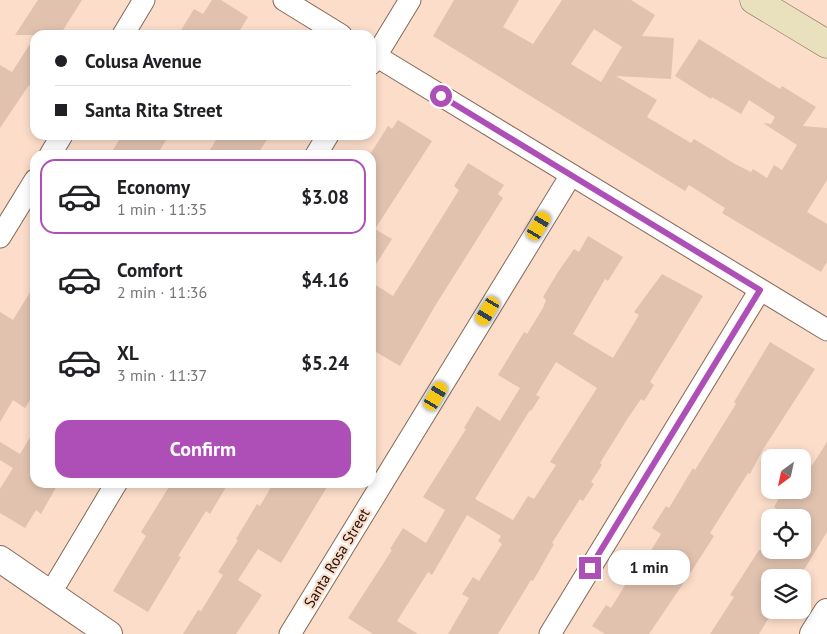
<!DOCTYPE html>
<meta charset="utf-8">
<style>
:root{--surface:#fff;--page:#f2f2f2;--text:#202124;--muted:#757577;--line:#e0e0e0;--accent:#ae4fb8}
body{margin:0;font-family:"PT Sans",sans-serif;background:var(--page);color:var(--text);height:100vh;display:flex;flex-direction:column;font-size:19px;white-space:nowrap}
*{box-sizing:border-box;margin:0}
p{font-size:16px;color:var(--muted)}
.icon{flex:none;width:28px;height:28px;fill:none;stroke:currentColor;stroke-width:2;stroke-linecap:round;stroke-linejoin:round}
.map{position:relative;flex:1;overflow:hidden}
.panel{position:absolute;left:30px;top:150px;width:346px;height:338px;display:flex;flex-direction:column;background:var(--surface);border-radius:15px;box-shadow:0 2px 8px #0003}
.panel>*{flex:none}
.top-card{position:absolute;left:30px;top:30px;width:346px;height:110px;border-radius:15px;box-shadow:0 2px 8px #0003;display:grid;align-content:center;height:110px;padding:0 25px;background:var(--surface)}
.needle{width:32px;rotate:213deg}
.fabs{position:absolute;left:761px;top:449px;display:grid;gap:10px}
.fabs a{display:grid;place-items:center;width:50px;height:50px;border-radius:10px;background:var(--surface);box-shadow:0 2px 8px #0003;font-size:25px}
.end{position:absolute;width:22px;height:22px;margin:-11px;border:6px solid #ae4fb8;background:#fff;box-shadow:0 0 0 2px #fff}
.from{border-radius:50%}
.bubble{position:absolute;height:35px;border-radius:15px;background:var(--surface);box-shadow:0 2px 8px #0003;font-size:16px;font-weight:800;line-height:35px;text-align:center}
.car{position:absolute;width:15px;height:30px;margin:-15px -8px;border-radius:6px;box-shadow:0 0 4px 1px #0007;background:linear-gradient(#f5c518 24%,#345 0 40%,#f5c518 0 76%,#345 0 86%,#f5c518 0)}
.top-card b{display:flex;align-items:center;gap:18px;height:48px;font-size:19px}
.top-card b+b{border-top:1px solid var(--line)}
.top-card i{width:12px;height:12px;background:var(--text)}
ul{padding:9px 0 0;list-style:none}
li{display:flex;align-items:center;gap:15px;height:75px;margin:0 10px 8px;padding:0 15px;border:2px solid transparent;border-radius:15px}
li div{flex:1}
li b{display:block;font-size:19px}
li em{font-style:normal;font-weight:800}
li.selected{border-color:var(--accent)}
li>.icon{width:45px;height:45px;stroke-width:1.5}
.action{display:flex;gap:10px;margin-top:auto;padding:10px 25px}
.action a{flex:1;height:58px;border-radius:15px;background:var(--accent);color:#fff;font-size:20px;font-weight:800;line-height:58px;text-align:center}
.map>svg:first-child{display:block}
</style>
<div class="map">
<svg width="827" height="634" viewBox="0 0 827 634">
<rect width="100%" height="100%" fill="#fcddca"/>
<g fill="#e0c2af" fill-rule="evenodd">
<path d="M38,0h44l-22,35h-45z"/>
<path d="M212,0h9l27,17 -11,18h-59l16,-26 9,5z"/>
<path d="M454,0h65l-16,27 30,17 29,-44h69l24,15 -13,21 32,2 -3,41 -55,-3 41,24 -10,17 44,26 3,-4 41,25 16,8 2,-3 14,9 7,-13 8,5 15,-25 -34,-22 8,1 4,-7 -26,-17 -8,14 -29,-17 -1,2 -36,-23 24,-37 81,50 2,-3 34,21 -13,19 24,2v52l-20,32 20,12v38l-6,10 -99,-59 3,-5 -36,-23 -4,6 -252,-155zM594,29l28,18 -21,35 -30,-18z"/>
<path d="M35,36v53l-6,-4 -29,43v-63l12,7z"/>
<path d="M398,120l34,21 -57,88 17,10 -21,33v-119l17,-27 4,3z"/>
<path d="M122,135h47l-12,20h-47z"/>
<path d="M219,135h51l-13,20h-50z"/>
<path d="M468,163l36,22 -6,9 5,4 -68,108 -35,60 -29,-17v-67l22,14 66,-106 -5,-4z"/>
<path d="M588,236l35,21 -15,24 -3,-2 -32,55 40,24 26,-43 -5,-3 28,-38 41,22 -53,86 4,3 -10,16 -3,-2 -13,19 -28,45 2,2 -11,17 3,2 -11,17 -3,-2 -28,44 2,1 -21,37 -2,-1 -33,54h-50l21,-36 -7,-4 11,-17 6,4 23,-37 -4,-3 3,-5 -34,-21 -35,60 -4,-3 -31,49 21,13h-45l-25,-16 44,-68 -2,-1 13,-21 23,15 19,-33 -22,-13 43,-68 -2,-1 13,-22 23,15 20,-33 -22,-13 26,-43 3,2 16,-26 3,-8 -3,-3 15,-25 16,-23 5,3zM556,362l41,26 -47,74 6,3 -22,34 -6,-3 -15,24 -38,-21 55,-89 1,1 9,-14 -4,-2z"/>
<path d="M35,284v108l-10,16 -12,-8 -13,22v-110l13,8z"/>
<path d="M770,342l45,27 -53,82 -12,23 -2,-1 -38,60 4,3 -23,36 -42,62h-44l-13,-8 14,-21 5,3 24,-39 3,3 23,-38 -9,-6 14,-22 3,2 24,-40 2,2 41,-66 -2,-2z"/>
<path d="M35,429v53h24l-18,32 -5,-4 -11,18 -25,-15v-24l13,-21 -13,-8v-18l20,12z"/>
<path d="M827,442v90l-28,46h-29v38l-11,18h-49l24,-37 -4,-2 29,-45h43v-32h-11l-17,-11 10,-17h18v-9z"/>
<path d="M172,482h57l-19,32 -4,-3 -28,45 3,1 -33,55 -35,-21 33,-55 -5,-4z"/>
<path d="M274,482h56l-49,81 -23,-14 -20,31 24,15 -26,39h-53l15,-24 3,1 22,-36 -5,-3 20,-32 -2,-1 21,-35 3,2z"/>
</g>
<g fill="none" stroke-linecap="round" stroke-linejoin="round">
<defs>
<g id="minor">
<path d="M284,0l57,35"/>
<path d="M123,35l21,-35"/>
<path d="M371,53l456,277"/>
<path d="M371,64l39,-64"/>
<path d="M50,155l12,-20"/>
<path d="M316,155l12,-20"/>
<path d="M0,237l35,-57"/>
<path d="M50,594l67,-112"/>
<path d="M290,634l281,-459"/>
<path d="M550,634l210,-344"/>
</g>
<g id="tertiary">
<path d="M0,559l109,75"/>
<path d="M813,634l14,-22"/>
</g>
<path id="secondary" d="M754,0l73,44"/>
</defs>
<use href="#minor" stroke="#856a59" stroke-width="23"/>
<use href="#tertiary" stroke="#856a59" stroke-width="28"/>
<use href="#secondary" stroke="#856a59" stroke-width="29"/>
<use href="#minor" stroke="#fff" stroke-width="21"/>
<use href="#tertiary" stroke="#fff" stroke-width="26"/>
<use href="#secondary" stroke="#e9e0be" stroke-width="28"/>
</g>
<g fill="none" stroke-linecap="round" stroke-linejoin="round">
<path stroke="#ae4fb8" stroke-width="6" d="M441,96l319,194 -170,278"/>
</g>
<g text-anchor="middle" stroke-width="4.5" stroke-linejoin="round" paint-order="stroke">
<g font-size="15" fill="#190f09" stroke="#fcddca">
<text transform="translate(337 558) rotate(-59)" y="5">Santa Rosa Street</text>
</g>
</g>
</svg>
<div class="fabs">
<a><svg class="needle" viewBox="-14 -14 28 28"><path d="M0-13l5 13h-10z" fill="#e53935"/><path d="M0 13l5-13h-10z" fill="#757577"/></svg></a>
<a><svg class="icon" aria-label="locate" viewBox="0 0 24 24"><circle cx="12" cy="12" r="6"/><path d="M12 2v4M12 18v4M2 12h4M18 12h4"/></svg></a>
<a><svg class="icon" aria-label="layers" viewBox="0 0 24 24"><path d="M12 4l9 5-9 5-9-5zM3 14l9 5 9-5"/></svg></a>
</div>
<i class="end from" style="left:441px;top:96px"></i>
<i class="end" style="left:590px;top:568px"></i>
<div class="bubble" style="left:608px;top:550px;width:82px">1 min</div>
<i class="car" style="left:539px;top:226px;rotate:31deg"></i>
<i class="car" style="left:488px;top:311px;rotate:211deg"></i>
<i class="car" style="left:436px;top:396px;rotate:31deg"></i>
<div class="top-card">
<b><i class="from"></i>Colusa Avenue</b>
<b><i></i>Santa Rita Street</b>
</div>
<section class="panel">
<ul>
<li class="selected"><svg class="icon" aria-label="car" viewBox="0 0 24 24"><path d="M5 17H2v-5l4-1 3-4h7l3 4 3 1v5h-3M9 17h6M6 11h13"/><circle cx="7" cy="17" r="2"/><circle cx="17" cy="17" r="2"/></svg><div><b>Economy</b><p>1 min · 11:35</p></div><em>$3.08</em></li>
<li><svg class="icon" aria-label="car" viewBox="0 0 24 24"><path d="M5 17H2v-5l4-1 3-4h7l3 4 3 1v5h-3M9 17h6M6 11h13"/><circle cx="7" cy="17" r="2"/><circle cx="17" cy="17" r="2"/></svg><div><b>Comfort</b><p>2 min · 11:36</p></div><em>$4.16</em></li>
<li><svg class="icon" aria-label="car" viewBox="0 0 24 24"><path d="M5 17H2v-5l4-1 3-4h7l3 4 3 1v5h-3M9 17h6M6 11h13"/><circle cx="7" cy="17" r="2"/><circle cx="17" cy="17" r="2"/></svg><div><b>XL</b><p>3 min · 11:37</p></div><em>$5.24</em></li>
</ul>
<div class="action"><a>Confirm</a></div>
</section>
</div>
